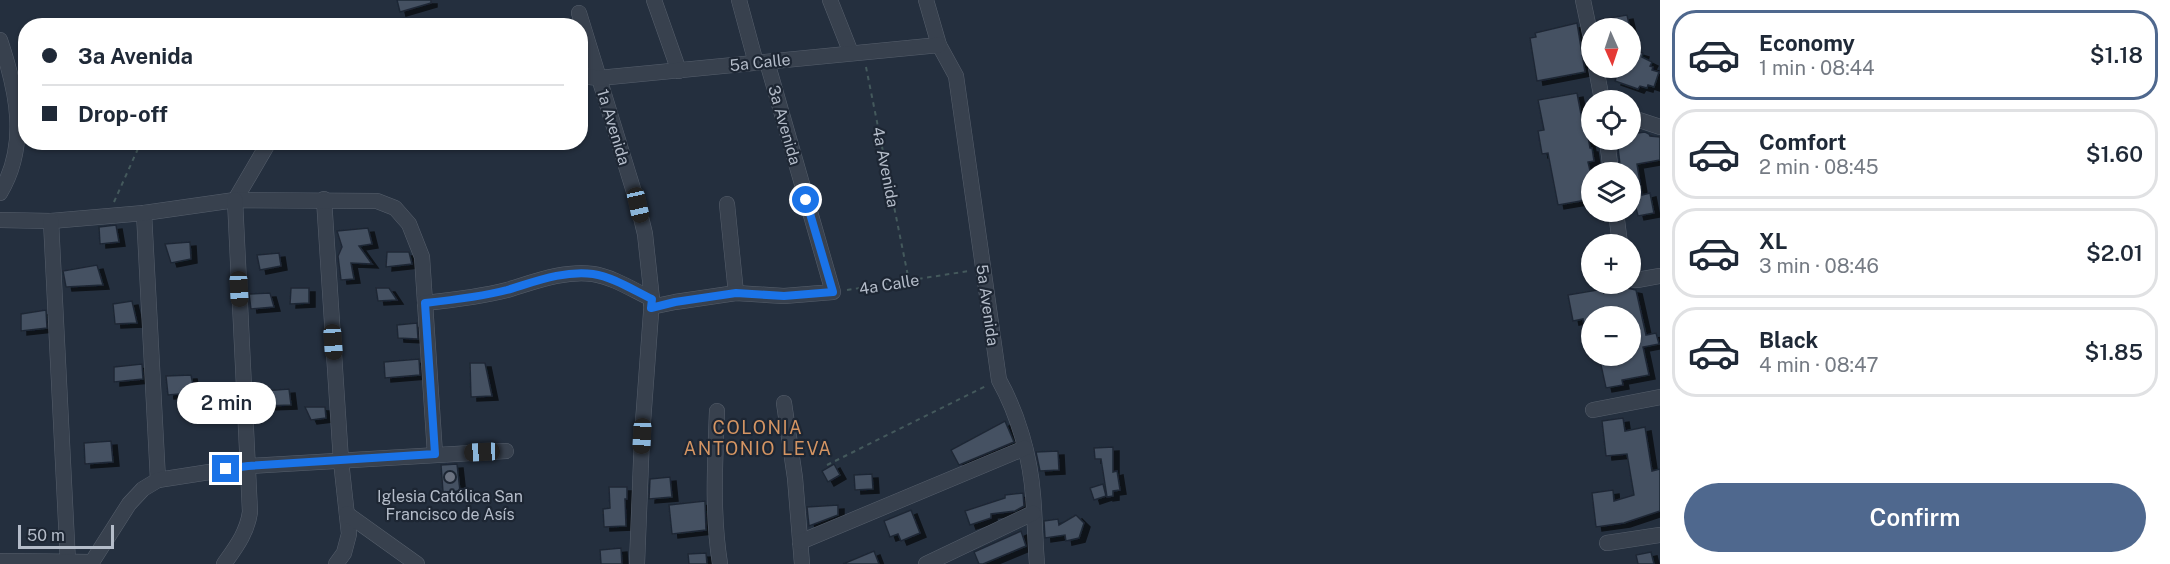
<!DOCTYPE html>
<meta charset="utf-8">
<style>
:root{--surface:#fff;--page:#f6f6f7;--text:#1f2937;--muted:#747a83;--line:#e0e1e3;--accent:#4f688e}
body{margin:0;font-family:"Public Sans",sans-serif;background:var(--page);color:var(--text);height:100vh;display:flex;flex-direction:column;font-size:22px;white-space:nowrap}
*{box-sizing:border-box;margin:0}
p{font-size:20px;color:var(--muted)}
.icon{flex:none;width:33px;height:33px;fill:none;stroke:currentColor;stroke-width:2;stroke-linecap:round;stroke-linejoin:round}
.map{position:relative;flex:1;overflow:hidden}
.details{display:flex;flex-direction:column;background:var(--surface);width:510px}
.details>*{flex:none}
.top-card{position:absolute;left:18px;top:18px;width:570px;height:132px;border-radius:24px;box-shadow:0 2px 4px #0004;display:grid;align-content:center;height:132px;padding:0 24px;background:var(--surface)}
.needle{width:39px;rotate:177deg}
.controls{position:absolute;left:1581px;top:18px;display:grid;gap:12px}
.controls a{display:grid;place-items:center;width:60px;height:60px;border-radius:50%;background:var(--surface);box-shadow:0 2px 4px #0004;font-size:30px}
.scale{position:absolute;left:18px;bottom:15px;width:96px;box-sizing:border-box;padding-left:6px;border:3px solid #b4bcc9;border-top:0;font-size:16px;line-height:21px;white-space:nowrap;color:#b4bcc9;-webkit-text-stroke:4px #1d2633;paint-order:stroke}
.end{position:absolute;width:27px;height:27px;margin:-14px;border:8px solid #1a73e8;background:#fff;box-shadow:0 0 0 3px #fff}
.from{border-radius:50%}
.bubble{position:absolute;height:42px;border-radius:21px;background:var(--surface);box-shadow:0 2px 4px #0004;font-size:20px;font-weight:600;line-height:42px;text-align:center}
.car{position:absolute;width:18px;height:36px;margin:-18px -9px;border-radius:8px;box-shadow:0 0 4px 2px #0007;background:linear-gradient(#222 24%,#8ab4d8 0 40%,#222 0 76%,#8ab4d8 0 86%,#222 0)}
.top-card b{display:flex;align-items:center;gap:21px;height:57px;font-size:22px}
.top-card b+b{border-top:2px solid var(--line)}
.top-card i{width:15px;height:15px;background:var(--text)}
ul{padding:10px 0 0;list-style:none}
li{display:flex;align-items:center;gap:18px;height:90px;margin:0 12px 9px;padding:0 12px;border:3px solid var(--line);border-radius:24px}
li div{flex:1}
li b{display:block;font-size:22px}
li em{font-style:normal;font-weight:600}
li.selected{border-color:var(--accent)}
li>.icon{width:54px;height:54px;stroke-width:1.5}
.action{display:flex;gap:12px;margin-top:auto;padding:12px 24px}
.action a{flex:1;height:69px;border-radius:36px;background:var(--accent);color:#fff;font-size:24px;font-weight:600;line-height:69px;text-align:center}
main{display:flex;flex:1;min-height:0}
.map>svg:first-child{display:block}
</style>
<main>
<div class="map">
<svg width="1660" height="564" viewBox="0 0 1660 564">
<defs>
<filter id="shadow"><feDropShadow dx="6" dy="4" stdDeviation="0" flood-color="#0009"/></filter>
</defs>
<rect width="100%" height="100%" fill="#242f3e"/>
<g fill="#455162" stroke="#1f2835" stroke-width="1.5" filter="url(#shadow)">
<path d="M397,0h34v3l-31,9z"/>
<path d="M1627,15l3,13h-31l-2,-8z"/>
<path d="M1577,23l8,49 -48,9 -7,-43 6,-1 -1,-4z"/>
<path d="M1630,49l13,4 -1,4 10,5 -2,4 3,1 -1,3 7,2 -5,15 -6,-2 -1,3 -7,-2 -2,3 -23,-8 4,-13h11z"/>
<path d="M1577,93l6,32 3,-1 4,24h2l2,13 -6,1 4,17v20l-34,6 -10,-52 -6,1 -4,-23 6,-1 -6,-30z"/>
<path d="M1645,132l4,2 1,2 10,1v23l-23,4 5,31 8,-2 4,20 -16,3 -2,-8 -3,1 -3,-13v-24h-9l-4,-32h13v-6z"/>
<path d="M116,225l3,17 -19,2 -1,-17z"/>
<path d="M368,228l4,16 -13,2 13,18 -21,-1 3,16 -13,1 -3,-24 4,-9 -5,-16z"/>
<path d="M190,242l1,17 -20,4 -6,-19z"/>
<path d="M387,252h22l3,12 -26,3z"/>
<path d="M279,253l2,13 -21,4 -3,-15z"/>
<path d="M97,265l6,20 -37,2 -3,-16z"/>
<path d="M291,288h18v15l-19,1z"/>
<path d="M376,288h13l8,12 -19,1z"/>
<path d="M1627,288l9,2 10,45 10,-2 3,11 -16,3 6,28 -27,5 1,5 -17,3 -7,-32h31v-40h-38v23h-6l-3,-20 -10,2 -5,-26 35,-6 1,4z"/>
<path d="M270,293l4,14 -23,2 -2,-15z"/>
<path d="M132,301l5,22 -22,1 -2,-20z"/>
<path d="M46,310l1,18 -26,3v-17z"/>
<path d="M417,323l1,16 -20,-1 -1,-13z"/>
<path d="M419,359l1,16 -35,3 -1,-16z"/>
<path d="M470,363h15l7,33 -21,1z"/>
<path d="M142,364l1,15 -29,3v-15z"/>
<path d="M191,375l4,20 39,-4 1,17 -33,3 1,4 -20,2 -4,-23 -11,1 -2,-19z"/>
<path d="M289,389l2,16 -26,1 -2,-15z"/>
<path d="M305,407h20l1,11 -15,2z"/>
<path d="M1623,418l2,13 20,-4 7,44 8,-2v42l-36,12 -28,4 -4,-34 21,-3 1,11 20,-6 -7,-41 -21,2 -4,-35z"/>
<path d="M1005,421l9,21 -55,23 -8,-15z"/>
<path d="M111,441l2,21 -28,2 -1,-21z"/>
<path d="M1113,447v25l4,-1 3,19 -7,1v5l-6,1 -6,-38h-6l-1,-11z"/>
<path d="M1058,451l1,19 -19,1 -4,-19z"/>
<path d="M457,464l3,27 -17,1 -2,-27z"/>
<path d="M834,464l6,11 -12,7 -6,-11z"/>
<path d="M872,474l1,15 -18,1 -1,-15z"/>
<path d="M670,477l2,20 -23,2 1,-20z"/>
<path d="M1103,484l3,12 -12,4 -4,-12z"/>
<path d="M609,487h18v12h-2l1,27 -22,1 -1,-18 7,-1z"/>
<path d="M1023,493l1,13 -9,5 -24,3v4l-21,7 -5,-14 40,-13v-3z"/>
<path d="M705,501l1,29 -34,4 -3,-29z"/>
<path d="M838,505v10l-29,11 -2,-19z"/>
<path d="M911,510l9,23 -19,8 -3,-7 -8,3 -6,-16z"/>
<path d="M1076,515l8,8 -5,15 -13,3 -1,-6 -20,3 -1,-17 14,-2 1,6z"/>
<path d="M1021,531l5,15 -43,18h-4l-5,-12z"/>
<path d="M621,548l1,16h-21l-1,-14z"/>
<path d="M874,551l5,13h-36z"/>
<path d="M1651,552l3,12h-16l-2,-9z"/>
<path d="M706,553l1,11h-18l-1,-10z"/>
</g>
<g fill="none" stroke-linecap="round" stroke-linejoin="round">
<defs>
<g id="minor">
<path d="M654,0l25,71"/>
<path d="M739,0l17,63"/>
<path d="M830,0l21,53"/>
<path d="M926,0l13,45 17,31 43,304c19,34 31,76 34,115 2,22 2,46 4,69"/>
<path d="M1583,0l9,43"/>
<path d="M579,13l59,192 7,29 7,65 -10,137 -5,128"/>
<path d="M0,40c17,51 29,105 0,153"/>
<path d="M1596,68l6,32"/>
<path d="M580,76l19,2 340,-33"/>
<path d="M1630,117l30,10"/>
<path d="M1607,140l4,32"/>
<path d="M324,199l17,262 8,73 -5,19 -8,11"/>
<path d="M235,200l34,-58"/>
<path d="M727,204l9,89"/>
<path d="M1616,212l4,32"/>
<path d="M144,213l14,267"/>
<path d="M0,220l51,1 93,-8 91,-13 142,1 18,7 14,16 13,33 13,197"/>
<path d="M51,221l17,342"/>
<path d="M1630,279l7,1 23,-4"/>
<path d="M425,303c28,-3 55,-6 82,-13 27,-8 57,-20 86,-16 20,3 40,16 59,25"/>
<path d="M651,307l24,-5 61,-9 48,3 49,-4 -66,-230"/>
<path d="M784,403l11,75 7,86"/>
<path d="M1593,410l67,-13"/>
<path d="M717,411c-2,52 -5,102 3,153"/>
<path d="M347,514l70,50"/>
<path d="M800,542l225,-94"/>
<path d="M1607,543l53,-8"/>
<path d="M0,561l92,1 37,-58 14,-15 15,-9 90,-14 258,-15"/>
<path d="M224,564c12,-17 23,-31 26,-52l-15,-312"/>
<path d="M926,564l107,-51"/>
</g>
</defs>
<use href="#minor" stroke="#565f6c" stroke-width="16"/>
<g stroke="#44595c" stroke-width="2" stroke-dasharray="4.5 4.5" stroke-linecap="butt">
<path d="M866,67l43,214"/>
<path d="M114,202l27,-60"/>
<path d="M847,290l122,-19"/>
<path d="M827,465l159,-79"/>
</g>
<use href="#minor" stroke="#38414e" stroke-width="15"/>
</g>
<g fill="none" stroke-linecap="round" stroke-linejoin="round">
<path stroke="#1a73e8" stroke-width="8" d="M226,469l22,-3 187,-12 -10,-151c28,-3 55,-6 82,-13 27,-8 57,-20 86,-16 20,3 40,16 59,25l-1,9 24,-6 61,-9 48,3 49,-4 -27,-92"/>
</g>
<circle fill="#6b7280" stroke="#1d2633" stroke-width="2" cx="450" cy="477" r="6"/>
<g text-anchor="middle" stroke-width="4.5" stroke-linejoin="round" paint-order="stroke">
<g font-size="16" fill="#b4bcc9" stroke="#1d2633">
<text transform="translate(760 62) rotate(-6)" y="6">5a Calle</text>
<text transform="translate(785 125) rotate(74)" y="6">3a Avenida</text>
<text transform="translate(614 127) rotate(73)" y="6">1a Avenida</text>
<text transform="translate(886 167) rotate(79)" y="6">4a Avenida</text>
<text transform="translate(889 284) rotate(-9)" y="6">4a Calle</text>
<text transform="translate(988 305) rotate(82)" y="6">5a Avenida</text>
</g>
<g font-size="16" fill="#b4bcc9" stroke="#1d2633">
<text x="450" y="502">Iglesia Católica San<tspan x="450" dy="18">Francisco de Asís</tspan></text>
</g>
<g font-size="18" letter-spacing="1.5" fill="#d59563" stroke="#1d2633">
<text x="758" y="434">COLONIA<tspan x="758" dy="21">ANTONIO LEVA</tspan></text>
</g>
</g>
</svg>
<div class="controls">
<a><svg class="needle" viewBox="-14 -14 28 28"><path d="M0-13l5 13h-10z" fill="#e53935"/><path d="M0 13l5-13h-10z" fill="#747a83"/></svg></a>
<a><svg class="icon" aria-label="locate" viewBox="0 0 24 24"><circle cx="12" cy="12" r="6"/><path d="M12 2v4M12 18v4M2 12h4M18 12h4"/></svg></a>
<a><svg class="icon" aria-label="layers" viewBox="0 0 24 24"><path d="M12 4l9 5-9 5-9-5zM3 14l9 5 9-5"/></svg></a>
<a>+</a>
<a>−</a>
</div>
<div class="scale">50 m</div>
<i class="end from" style="left:806px;top:200px"></i>
<i class="end" style="left:226px;top:469px"></i>
<div class="bubble" style="left:177px;top:382px;width:99px">2 min</div>
<i class="car" style="left:638px;top:205px;rotate:167deg"></i>
<i class="car" style="left:239px;top:289px;rotate:177deg"></i>
<i class="car" style="left:333px;top:342px;rotate:176deg"></i>
<i class="car" style="left:642px;top:436px;rotate:183deg"></i>
<i class="car" style="left:482px;top:452px;rotate:267deg"></i>
<div class="top-card">
<b><i class="from"></i>3a Avenida</b>
<b><i></i>Drop-off</b>
</div>
</div>
<section class="details">
<ul>
<li class="selected"><svg class="icon" aria-label="car" viewBox="0 0 24 24"><path d="M5 17H2v-5l4-1 3-4h7l3 4 3 1v5h-3M9 17h6M6 11h13"/><circle cx="7" cy="17" r="2"/><circle cx="17" cy="17" r="2"/></svg><div><b>Economy</b><p>1 min · 08:44</p></div><em>$1.18</em></li>
<li><svg class="icon" aria-label="car" viewBox="0 0 24 24"><path d="M5 17H2v-5l4-1 3-4h7l3 4 3 1v5h-3M9 17h6M6 11h13"/><circle cx="7" cy="17" r="2"/><circle cx="17" cy="17" r="2"/></svg><div><b>Comfort</b><p>2 min · 08:45</p></div><em>$1.60</em></li>
<li><svg class="icon" aria-label="car" viewBox="0 0 24 24"><path d="M5 17H2v-5l4-1 3-4h7l3 4 3 1v5h-3M9 17h6M6 11h13"/><circle cx="7" cy="17" r="2"/><circle cx="17" cy="17" r="2"/></svg><div><b>XL</b><p>3 min · 08:46</p></div><em>$2.01</em></li>
<li><svg class="icon" aria-label="car" viewBox="0 0 24 24"><path d="M5 17H2v-5l4-1 3-4h7l3 4 3 1v5h-3M9 17h6M6 11h13"/><circle cx="7" cy="17" r="2"/><circle cx="17" cy="17" r="2"/></svg><div><b>Black</b><p>4 min · 08:47</p></div><em>$1.85</em></li>
</ul>
<div class="action"><a>Confirm</a></div>
</section>
</main>
